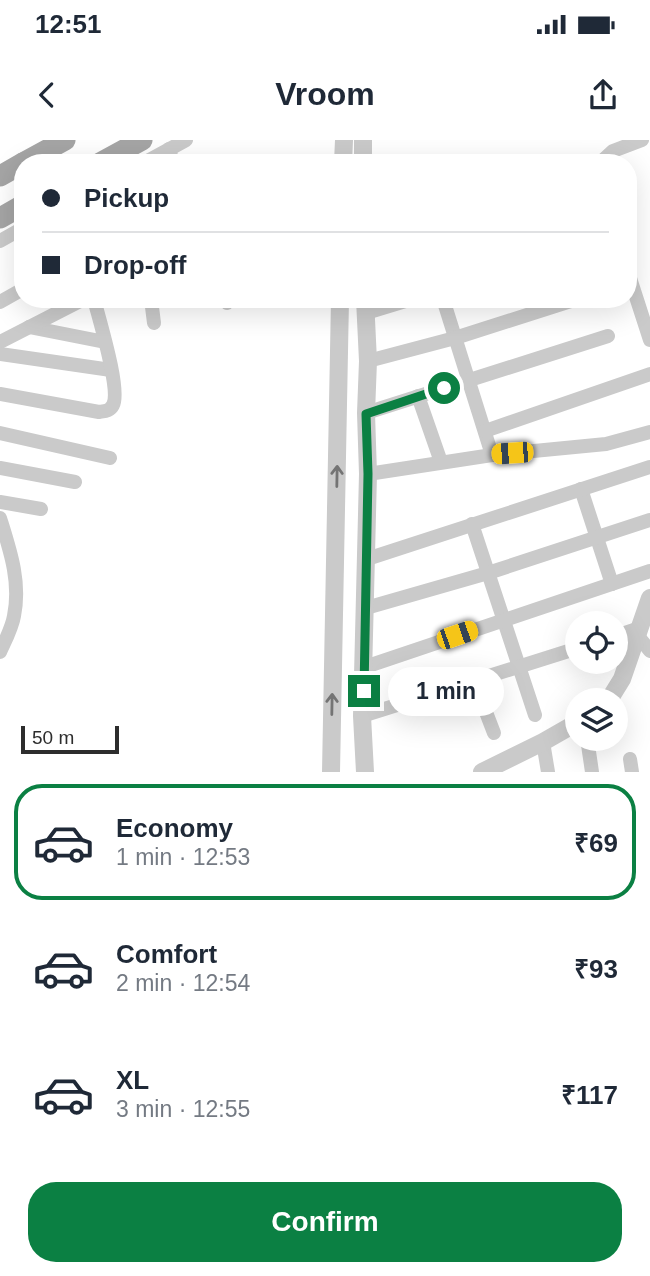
<!DOCTYPE html>
<meta charset="utf-8">
<style>
:root{--surface:#fff;--page:#f2f2f3;--text:#1f2937;--muted:#747a83;--line:#e0e1e3;--accent:#0b8043}
body{margin:0;font-family:Helvetica,sans-serif;background:var(--page);color:var(--text);height:100vh;display:flex;flex-direction:column;font-size:26px;white-space:nowrap}
*{box-sizing:border-box;margin:0}
p{font-size:23px;color:var(--muted)}
.icon{flex:none;width:38px;height:38px;fill:none;stroke:currentColor;stroke-width:2;stroke-linecap:round;stroke-linejoin:round}
.map{position:relative;height:632px;overflow:hidden}
.sheet{display:flex;flex-direction:column;background:var(--surface);flex:1}
.sheet>*{flex:none}
.hud{position:absolute;left:14px;top:14px;width:623px;height:154px;border-radius:28px;box-shadow:0 7px 28px #0002;display:grid;align-content:center;height:154px;padding:0 28px;background:var(--surface)}
.controls{position:absolute;left:565px;top:471px;display:grid;gap:14px}
.controls a{display:grid;place-items:center;width:63px;height:63px;border-radius:50%;background:var(--surface);box-shadow:0 7px 28px #0002;font-size:35px}
.scale{position:absolute;left:21px;bottom:18px;width:98px;box-sizing:border-box;padding-left:7px;border:4px solid #2d2d2d;border-top:0;font-size:19px;line-height:24px;white-space:nowrap;color:#2d2d2d;-webkit-text-stroke:5px #fff;paint-order:stroke}
.end{position:absolute;width:32px;height:32px;margin:-16px;border:9px solid #0b8043;background:#fff;box-shadow:0 0 0 4px #fff}
.from{border-radius:50%}
.bubble{position:absolute;height:49px;border-radius:24px;background:var(--surface);box-shadow:0 7px 28px #0002;font-size:23px;font-weight:700;line-height:49px;text-align:center}
.car{position:absolute;width:21px;height:42px;margin:-21px -10px;border-radius:9px;box-shadow:0 0 5px 2px #0007;background:linear-gradient(#f5c518 24%,#345 0 40%,#f5c518 0 76%,#345 0 86%,#f5c518 0)}
.hud b{display:flex;align-items:center;gap:24px;height:66px;font-size:26px}
.hud b+b{border-top:2px solid var(--line)}
.hud i{width:18px;height:18px;background:var(--text)}
ul{padding:12px 0 0;list-style:none}
li{display:flex;align-items:center;gap:21px;height:116px;margin:0 14px 10px;padding:0 14px;border:4px solid transparent;border-radius:28px}
li div{flex:1}
li b{display:block;font-size:26px}
li em{font-style:normal;font-weight:700}
li.current{border-color:var(--accent)}
li>.icon{width:63px;height:63px;stroke-width:1.5}
.primary-button{display:flex;gap:14px;margin-top:auto;padding:14px 28px}
.primary-button a{flex:1;height:80px;border-radius:28px;background:var(--accent);color:#fff;font-size:28px;font-weight:700;line-height:80px;text-align:center}
.status{display:flex;justify-content:space-between;align-items:center;height:49px;padding:0 35px;background:var(--surface);direction:ltr}
.status svg{height:19px;fill:currentColor}
header{display:flex;justify-content:space-between;align-items:center;height:91px;padding:0 28px;background:var(--surface);font-size:32px;font-weight:700}
.map>svg:first-child{display:block}
</style>
<div class="status"><b>12:51</b><svg viewBox="0 0 49 12"><path d="M0 12V9h3v3zM5 12V6h3v6zM10 12V3h3v9zM15 12V0h3v12zM26 1h20v11H26zM47 4h2v5h-2z"/></svg></div>
<header><svg class="icon" aria-label="back" viewBox="0 0 24 24"><path d="M15 5l-7 7 7 7"/></svg>Vroom<svg class="icon" aria-label="share" viewBox="0 0 24 24"><path d="M12 15V3M7 8l5-5 5 5M5 13v7h14v-7"/></svg></header>
<div class="map">
<svg width="650" height="632" viewBox="0 0 650 632">
<rect width="100%" height="100%" fill="#fff"/>
<g fill="none" stroke-linecap="round" stroke-linejoin="round">
<g stroke="#cacaca" stroke-width="14">
<path d="M169,9l4,14"/>
<path d="M144,23l42,-23"/>
<path d="M600,23l13,-12 29,-11"/>
<path d="M0,101l23,-13"/>
<path d="M628,132l22,68"/>
<path d="M151,159l3,24"/>
<path d="M226,159l1,4"/>
<path d="M443,159l49,156"/>
<path d="M0,162l23,-13"/>
<path d="M366,173l46,-14"/>
<path d="M29,187l76,15"/>
<path d="M0,202l84,-43"/>
<path d="M0,214l111,16"/>
<path d="M368,221l87,-23 122,-39"/>
<path d="M0,254l99,18c6,-1 11,-1 14,-7 8,-15 -14,-86 -19,-106"/>
<path d="M418,256l23,66"/>
<path d="M366,273l242,-77"/>
<path d="M485,291l165,-57"/>
<path d="M0,293l110,25"/>
<path d="M0,328l75,14"/>
<path d="M368,334l124,-19 114,-11 44,-12"/>
<path d="M581,349l31,95"/>
<path d="M0,362l41,7"/>
<path d="M0,378c10,32 21,64 14,98 -2,12 -9,25 -14,36"/>
<path d="M472,384l63,191"/>
<path d="M367,419l283,-92"/>
<path d="M366,468l122,-35 162,-53"/>
<path d="M616,496l24,-8"/>
<path d="M638,496l12,15"/>
<path d="M365,527l285,-96"/>
<path d="M474,541l20,52"/>
<path d="M362,576l216,-68"/>
<path d="M587,598l5,34"/>
<path d="M543,602l5,30"/>
<path d="M630,619l2,13"/>
</g>
<g stroke="#cacaca" stroke-width="18">
<path d="M363,0v23"/>
<path d="M343,23l1,-23"/>
<path d="M609,560l13,-21 28,-81"/>
<path d="M331,632l9,-473"/>
<path d="M365,632l-3,-56 6,-242 -2,-61 2,-52 -3,-62"/>
<path d="M482,632l61,-30 35,-20"/>
</g>
<g stroke="#a5a5a5" stroke-width="21">
<path d="M23,23l42,-23"/>
<path d="M100,23l42,-23"/>
<path d="M0,36l23,-13"/>
<path d="M0,78l23,-13"/>
</g>
</g>
<defs><path id="oneway-shaft" d="M-6 0H5M1.5-3L5.5 0L1.5 3" fill="none" stroke-width="1.6" stroke-linecap="round" stroke-linejoin="round" transform="scale(1.75)"/></defs>
<g stroke="#747474">
<use href="#oneway-shaft" transform="translate(337 336) rotate(-89)"/>
<use href="#oneway-shaft" transform="translate(332 564) rotate(-89)"/>
</g>
<g fill="none" stroke-linecap="round" stroke-linejoin="round">
<path stroke="#0b8043" stroke-width="9" d="M364,551l4,-217 -2,-60 78,-26"/>
</g>
</svg>
<div class="controls">
<a><svg class="icon" aria-label="locate" viewBox="0 0 24 24"><circle cx="12" cy="12" r="6"/><path d="M12 2v4M12 18v4M2 12h4M18 12h4"/></svg></a>
<a><svg class="icon" aria-label="layers" viewBox="0 0 24 24"><path d="M12 4l9 5-9 5-9-5zM3 14l9 5 9-5"/></svg></a>
</div>
<div class="scale">50 m</div>
<i class="end from" style="left:444px;top:248px"></i>
<i class="end" style="left:364px;top:551px"></i>
<div class="bubble" style="left:388px;top:527px;width:116px">1 min</div>
<i class="car" style="left:512px;top:313px;rotate:266deg"></i>
<i class="car" style="left:457px;top:495px;rotate:71deg"></i>
<div class="hud">
<b><i class="from"></i>Pickup</b>
<b><i></i>Drop-off</b>
</div>
</div>
<section class="sheet">
<ul>
<li class="current"><svg class="icon" aria-label="car" viewBox="0 0 24 24"><path d="M5 17H2v-5l4-1 3-4h7l3 4 3 1v5h-3M9 17h6M6 11h13"/><circle cx="7" cy="17" r="2"/><circle cx="17" cy="17" r="2"/></svg><div><b>Economy</b><p>1 min · 12:53</p></div><em>₹69</em></li>
<li><svg class="icon" aria-label="car" viewBox="0 0 24 24"><path d="M5 17H2v-5l4-1 3-4h7l3 4 3 1v5h-3M9 17h6M6 11h13"/><circle cx="7" cy="17" r="2"/><circle cx="17" cy="17" r="2"/></svg><div><b>Comfort</b><p>2 min · 12:54</p></div><em>₹93</em></li>
<li><svg class="icon" aria-label="car" viewBox="0 0 24 24"><path d="M5 17H2v-5l4-1 3-4h7l3 4 3 1v5h-3M9 17h6M6 11h13"/><circle cx="7" cy="17" r="2"/><circle cx="17" cy="17" r="2"/></svg><div><b>XL</b><p>3 min · 12:55</p></div><em>₹117</em></li>
</ul>
<div class="primary-button"><a>Confirm</a></div>
</section>
